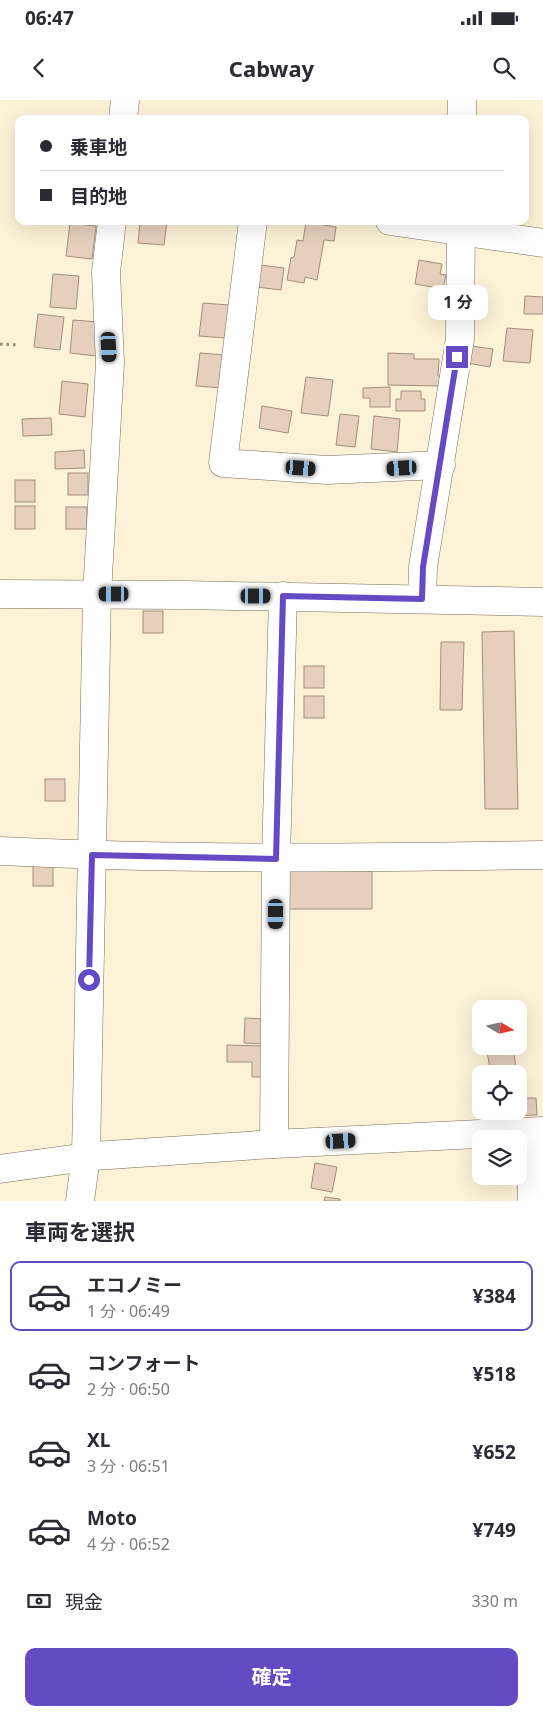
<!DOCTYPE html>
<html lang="ja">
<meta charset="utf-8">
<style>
:root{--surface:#fff;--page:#f2f2f3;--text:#2b2b33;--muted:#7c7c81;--line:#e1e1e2;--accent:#644ac3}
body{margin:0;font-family:"Noto Sans","Noto Sans JP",sans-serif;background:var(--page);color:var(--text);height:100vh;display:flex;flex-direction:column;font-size:19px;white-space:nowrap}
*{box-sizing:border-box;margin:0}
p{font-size:16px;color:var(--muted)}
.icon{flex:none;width:28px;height:28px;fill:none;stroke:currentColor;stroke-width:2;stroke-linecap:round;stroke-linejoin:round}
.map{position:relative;height:1101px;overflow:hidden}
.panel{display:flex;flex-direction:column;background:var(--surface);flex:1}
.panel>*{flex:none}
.hud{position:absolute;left:15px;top:15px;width:514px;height:110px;border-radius:10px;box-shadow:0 5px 20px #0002;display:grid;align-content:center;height:110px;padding:0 25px;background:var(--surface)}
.needle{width:32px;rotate:99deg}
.buttons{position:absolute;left:472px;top:900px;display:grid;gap:10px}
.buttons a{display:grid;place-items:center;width:55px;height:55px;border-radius:10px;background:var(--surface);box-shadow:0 5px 20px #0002;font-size:25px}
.end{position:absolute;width:22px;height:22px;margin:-11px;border:6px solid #644ac3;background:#fff;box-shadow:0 0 0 2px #fff}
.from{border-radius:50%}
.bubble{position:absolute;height:35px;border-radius:10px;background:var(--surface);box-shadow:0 5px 20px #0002;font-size:16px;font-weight:700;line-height:35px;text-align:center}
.car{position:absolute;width:15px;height:30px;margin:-15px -8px;border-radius:6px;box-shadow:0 0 4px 1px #0007;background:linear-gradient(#222 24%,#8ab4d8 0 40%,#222 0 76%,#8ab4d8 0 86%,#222 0)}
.hud b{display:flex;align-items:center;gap:18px;height:48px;font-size:19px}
.hud b+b{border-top:1px solid var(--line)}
.hud i{width:12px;height:12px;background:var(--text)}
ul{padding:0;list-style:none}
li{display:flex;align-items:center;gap:15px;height:70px;margin:0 10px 8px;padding:0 15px;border:2px solid transparent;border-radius:10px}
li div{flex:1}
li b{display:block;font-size:19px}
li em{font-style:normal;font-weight:700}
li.active{border-color:var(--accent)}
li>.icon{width:45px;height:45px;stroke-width:1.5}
h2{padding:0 25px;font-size:22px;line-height:60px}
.pay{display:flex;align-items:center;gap:12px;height:55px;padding:0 25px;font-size:19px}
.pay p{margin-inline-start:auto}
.action{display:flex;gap:10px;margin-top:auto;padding:10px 25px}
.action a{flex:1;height:58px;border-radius:10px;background:var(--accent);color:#fff;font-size:20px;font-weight:700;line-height:58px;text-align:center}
.status{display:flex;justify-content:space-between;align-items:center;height:35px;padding:0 25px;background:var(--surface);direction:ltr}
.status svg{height:14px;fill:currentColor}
header{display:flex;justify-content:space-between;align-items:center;height:65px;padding:0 25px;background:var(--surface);font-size:22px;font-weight:700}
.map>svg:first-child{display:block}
</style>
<div class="status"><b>06:47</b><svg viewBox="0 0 49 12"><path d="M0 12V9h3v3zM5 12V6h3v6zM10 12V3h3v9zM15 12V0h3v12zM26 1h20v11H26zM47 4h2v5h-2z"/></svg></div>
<header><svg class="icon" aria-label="back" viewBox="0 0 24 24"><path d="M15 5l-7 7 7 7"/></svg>Cabway<svg class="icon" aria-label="search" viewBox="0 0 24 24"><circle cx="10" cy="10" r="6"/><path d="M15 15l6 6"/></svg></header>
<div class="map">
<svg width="543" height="1101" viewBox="0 0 543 1101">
<rect width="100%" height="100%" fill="#fcf2d8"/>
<g fill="#e6cfbd" stroke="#a38e7e">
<path d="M140,121h27l-3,24 -26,-2z"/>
<path d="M306,122l30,5 -2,14 -10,-1 -7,40 -12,-3 -1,6 -17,-3 4,-22 3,-1 3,-17 6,1z"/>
<path d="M70,123l26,3 -4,33 -26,-3z"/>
<path d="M419,160l23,4 -2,10 6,1 -3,14 -28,-5z"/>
<path d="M260,165l24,3 -3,22 -24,-3z"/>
<path d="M53,174l26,2 -3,33 -26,-2z"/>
<path d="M525,196l18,1v17h-19z"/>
<path d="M203,203l26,2 -3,33 -27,-2z"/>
<path d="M38,214l26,3 -4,33 -26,-3z"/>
<path d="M73,220l26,2 -3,34 -26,-3z"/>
<path d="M507,228l26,2 -3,33 -27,-2z"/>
<path d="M464,245l29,4 -3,18 -29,-5z"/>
<path d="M200,253l26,2 -3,33 -27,-2z"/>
<path d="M388,253l26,1v5h25l-1,17h4v10l-54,-1z"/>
<path d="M306,277l27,3 -5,36 -27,-3z"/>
<path d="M62,281l26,3 -3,33 -26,-3z"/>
<path d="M390,287v20h-20v-9h-7v-10z"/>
<path d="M401,291h20v8h4v12h-29v-12h5z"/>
<path d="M262,306l30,5 -4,22 -29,-5z"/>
<path d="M340,314l19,2 -4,31 -19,-2z"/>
<path d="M374,316l26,3 -3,33 -26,-3z"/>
<path d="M51,318l1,17 -29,1 -1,-17z"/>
<path d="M84,350l1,18 -30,1v-17z"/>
<rect x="68" y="373" width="20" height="22"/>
<rect x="15" y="380" width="20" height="22"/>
<rect x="15" y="406" width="20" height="23"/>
<rect x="66" y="407" width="21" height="22"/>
<rect x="143" y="511" width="20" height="22"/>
<path d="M514,531l4,178h-33l-3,-177z"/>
<path d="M441,542h23l-2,68h-22z"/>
<rect x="304" y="566" width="20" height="22"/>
<rect x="304" y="596" width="20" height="22"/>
<rect x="45" y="679" width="20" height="22"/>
<rect x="33" y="764" width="20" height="22"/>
<path d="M285,771h87v38h-83z"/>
<path d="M245,918l20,1 -1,25 -20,-1z"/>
<path d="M227,945l38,1 -1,31h-12v-15h-25z"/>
<path d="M513,947l4,27h-26l-4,-22z"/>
<path d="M519,998h17l1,17 -30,1v-5h12z"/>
<path d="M315,1063l22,4 -5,25 -21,-4z"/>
<path d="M499,1076h20l7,2 -26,4z"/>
<path d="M325,1097l15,2v2h-16z"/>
</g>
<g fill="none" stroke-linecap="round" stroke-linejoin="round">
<defs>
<g id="minor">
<path d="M123,19l2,-19"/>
<path d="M462,19v-19"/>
<path d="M253,121l-30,242 104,7 114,-5"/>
<path d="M390,121l153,22"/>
<path d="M0,494l184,1 359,7"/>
<path d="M422,499l1,-32 37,-228 1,-118"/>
<path d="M0,751c181,9 362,7 543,4"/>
<path d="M531,1033l1,68"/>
<path d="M274,1044l2,-285 7,-263"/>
<path d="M0,1069l94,-13 180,-12 269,-13"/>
<path d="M80,1101l6,-45 11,-562 13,-231 -4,-91 6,-51"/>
</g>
</defs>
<use href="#minor" stroke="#776e58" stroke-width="29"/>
<path stroke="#938c7a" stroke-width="3" stroke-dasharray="2.5 4" stroke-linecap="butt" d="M0,244l18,1"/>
<use href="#minor" stroke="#fff" stroke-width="28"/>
</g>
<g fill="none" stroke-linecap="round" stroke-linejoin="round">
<path stroke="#644ac3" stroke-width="6" d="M89,880l3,-125 184,4 7,-263 139,3 1,-32 34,-210"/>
</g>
</svg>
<div class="buttons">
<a><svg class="needle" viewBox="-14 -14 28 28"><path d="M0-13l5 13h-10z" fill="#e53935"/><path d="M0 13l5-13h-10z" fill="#7c7c81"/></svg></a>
<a><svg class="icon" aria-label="locate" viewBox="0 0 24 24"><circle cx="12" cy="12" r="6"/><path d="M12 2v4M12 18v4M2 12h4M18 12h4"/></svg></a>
<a><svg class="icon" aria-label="layers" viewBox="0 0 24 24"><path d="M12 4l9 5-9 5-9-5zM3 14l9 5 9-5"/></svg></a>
</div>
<i class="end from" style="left:89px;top:880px"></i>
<i class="end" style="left:457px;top:257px"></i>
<div class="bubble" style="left:428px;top:185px;width:60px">1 分</div>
<i class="car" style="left:109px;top:247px;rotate:177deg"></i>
<i class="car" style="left:301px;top:368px;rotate:94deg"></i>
<i class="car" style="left:402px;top:368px;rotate:267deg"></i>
<i class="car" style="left:114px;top:494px;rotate:270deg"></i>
<i class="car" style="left:256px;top:496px;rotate:90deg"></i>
<i class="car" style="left:276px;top:814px;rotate:180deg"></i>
<i class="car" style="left:341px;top:1041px;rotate:87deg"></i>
<div class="hud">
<b><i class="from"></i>乗車地</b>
<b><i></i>目的地</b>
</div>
</div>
<section class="panel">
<h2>車両を選択</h2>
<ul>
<li class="active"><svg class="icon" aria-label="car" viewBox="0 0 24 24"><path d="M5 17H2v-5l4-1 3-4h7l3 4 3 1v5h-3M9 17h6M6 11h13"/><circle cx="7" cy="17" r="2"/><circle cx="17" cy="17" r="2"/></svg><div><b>エコノミー</b><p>1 分 · 06:49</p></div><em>¥384</em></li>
<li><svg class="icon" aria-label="car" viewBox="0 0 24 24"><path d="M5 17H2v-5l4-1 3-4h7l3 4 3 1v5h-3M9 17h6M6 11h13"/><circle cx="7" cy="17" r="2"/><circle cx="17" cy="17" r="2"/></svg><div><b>コンフォート</b><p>2 分 · 06:50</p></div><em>¥518</em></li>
<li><svg class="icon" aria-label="car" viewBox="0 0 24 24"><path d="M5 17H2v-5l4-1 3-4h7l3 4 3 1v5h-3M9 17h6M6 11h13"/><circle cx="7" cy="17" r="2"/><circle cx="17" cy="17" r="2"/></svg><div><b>XL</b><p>3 分 · 06:51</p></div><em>¥652</em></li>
<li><svg class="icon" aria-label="car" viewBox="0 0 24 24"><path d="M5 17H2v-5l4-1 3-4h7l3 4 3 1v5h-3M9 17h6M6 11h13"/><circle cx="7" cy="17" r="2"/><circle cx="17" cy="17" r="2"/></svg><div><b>Moto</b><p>4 分 · 06:52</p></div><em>¥749</em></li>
</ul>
<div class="pay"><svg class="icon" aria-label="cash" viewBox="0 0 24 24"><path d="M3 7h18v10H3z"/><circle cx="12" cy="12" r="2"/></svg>現金<p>330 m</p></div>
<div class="action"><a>確定</a></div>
</section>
